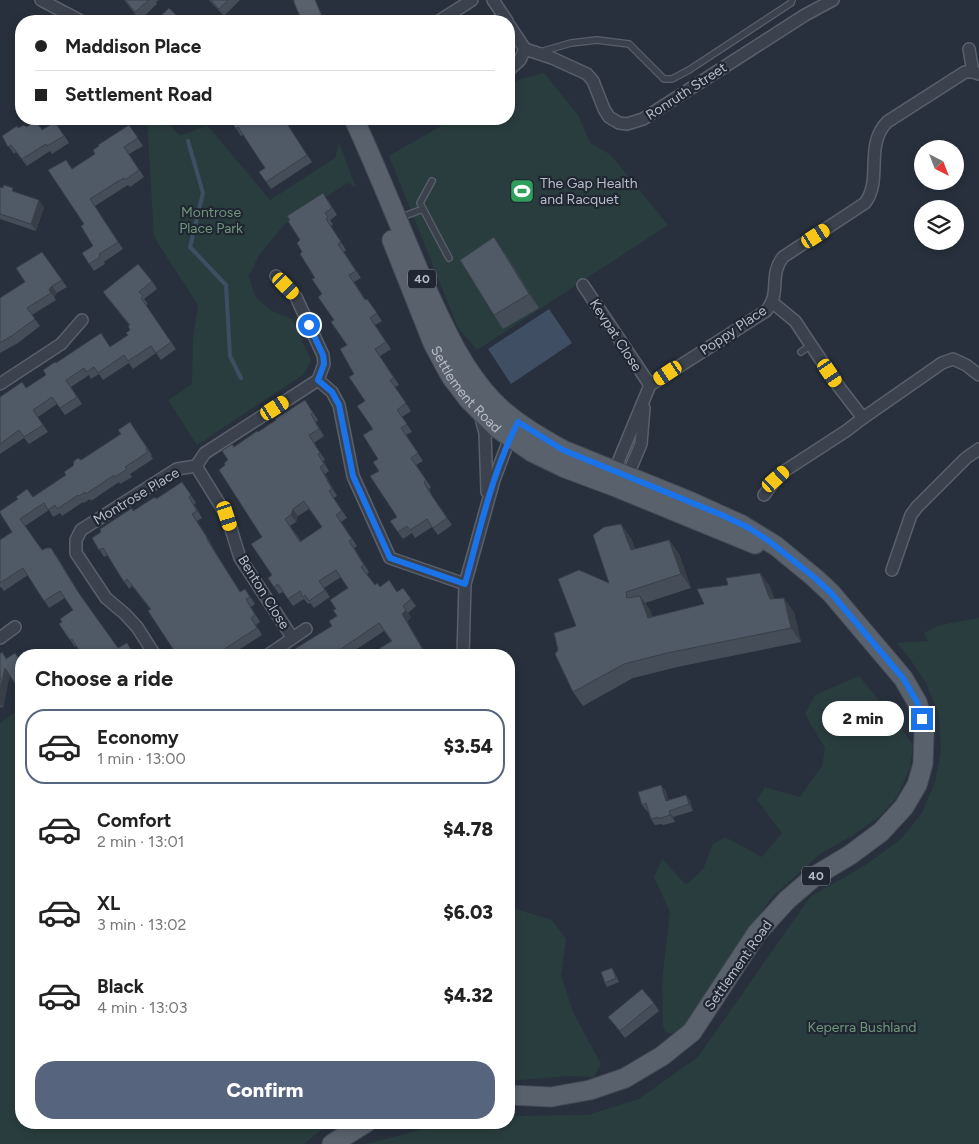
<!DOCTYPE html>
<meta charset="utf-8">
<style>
:root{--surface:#fff;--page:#f6f6f6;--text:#222;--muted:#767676;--line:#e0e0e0;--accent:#56657d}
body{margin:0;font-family:Figtree,sans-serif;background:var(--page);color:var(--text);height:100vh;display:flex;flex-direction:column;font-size:19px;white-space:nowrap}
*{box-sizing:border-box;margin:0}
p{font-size:16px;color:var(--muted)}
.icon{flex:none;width:28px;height:28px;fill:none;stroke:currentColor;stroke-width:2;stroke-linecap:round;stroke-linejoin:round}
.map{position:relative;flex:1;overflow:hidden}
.drawer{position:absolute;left:15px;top:649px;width:500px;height:480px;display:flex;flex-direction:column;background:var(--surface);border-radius:20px;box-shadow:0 2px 8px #0003}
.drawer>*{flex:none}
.hud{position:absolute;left:15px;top:15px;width:500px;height:110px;border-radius:20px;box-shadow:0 2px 8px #0003;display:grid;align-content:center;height:110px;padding:0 20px;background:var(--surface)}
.needle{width:32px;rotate:138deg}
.controls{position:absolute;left:914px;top:140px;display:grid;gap:10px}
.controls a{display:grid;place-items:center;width:50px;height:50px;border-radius:50%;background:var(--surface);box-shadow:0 2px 8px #0003;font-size:25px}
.end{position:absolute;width:22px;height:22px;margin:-11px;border:6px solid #1a73e8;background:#fff;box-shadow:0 0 0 2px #fff}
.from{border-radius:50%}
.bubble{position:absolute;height:35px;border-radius:18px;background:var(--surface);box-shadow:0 2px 8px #0003;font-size:16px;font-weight:800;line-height:35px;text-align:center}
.car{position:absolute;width:15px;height:30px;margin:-15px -8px;border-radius:6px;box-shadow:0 0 4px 1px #0007;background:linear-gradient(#f5c518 24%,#345 0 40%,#f5c518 0 76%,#345 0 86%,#f5c518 0)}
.hud b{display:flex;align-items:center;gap:18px;height:48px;font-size:19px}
.hud b+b{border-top:1px solid var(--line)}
.hud i{width:12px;height:12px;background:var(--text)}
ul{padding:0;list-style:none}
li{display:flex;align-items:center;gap:15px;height:75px;margin:0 10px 8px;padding:0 10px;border:2px solid transparent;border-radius:20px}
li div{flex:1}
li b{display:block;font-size:19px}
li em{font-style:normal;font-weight:800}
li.selected{border-color:var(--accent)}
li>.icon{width:45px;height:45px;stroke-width:1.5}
h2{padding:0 20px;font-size:22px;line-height:60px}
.cta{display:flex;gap:10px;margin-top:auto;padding:10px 20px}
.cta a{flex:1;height:58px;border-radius:20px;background:var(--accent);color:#fff;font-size:20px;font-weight:800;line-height:58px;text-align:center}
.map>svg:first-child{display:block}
</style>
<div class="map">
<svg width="979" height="1144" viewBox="0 0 979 1144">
<rect width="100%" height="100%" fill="#27303c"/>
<g fill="#2a3d3e">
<path d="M544,73l34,42 12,28 21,12 57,70 -191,125 -19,-22 -69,-172 64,-37h56v-33l9,-6z"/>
<path d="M147,119h18l14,16 9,-2 19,-8 63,75 65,-42 4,-15 17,44 -9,-4 -62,41 -26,31 -10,21 6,20 15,14 22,9 19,41 -7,14 -107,71 -29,-45 24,-16 1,-44 5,-35 -44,-68z"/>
<path d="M979,618v526h-614l33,-8 45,-13 66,-1v-6l79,-1 51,-16 59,-42 112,-160 54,-31 37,-27 21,-26 13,-31 6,-33 -2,-34 -13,-32 -18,-27 -11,-13 31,-2 -4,-8 16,-8z"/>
<path d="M859,676l40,49 14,20 -3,23 -13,29 -19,21 -25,17 -33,19 -49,44 -59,90 -33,48 -14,-4 -2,-7 -1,-43 8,-70 -16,-35 8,-18 24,26 17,-16 10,-25 12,-7 37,20 20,-24 -25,-33 8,-13 35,10 22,-31 3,-18 -20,-34 10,-19z"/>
<path d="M21,708v414l309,1 -26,21h-304v-421z"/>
<path d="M509,907l43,13 14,19 -5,36 12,37 28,52 -7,13 -26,-1 -59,5z"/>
</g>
<path fill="#3f4e63" d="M549,309l23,34 -61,41 -23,-35z"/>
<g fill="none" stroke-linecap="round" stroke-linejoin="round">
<path stroke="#3f4e63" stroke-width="4" d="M188,141l15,52 -13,54 36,38 4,71 11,22"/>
<defs>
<g id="service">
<path d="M540,52l31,-9 26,-3 32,4 35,35h8l17,-9 102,-67 1,-3"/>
<path d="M423,209l26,49"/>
<path d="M399,218l24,-9 -3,-6 12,-22"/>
<path d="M801,352l10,-7"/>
</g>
<g id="minor">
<path d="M41,0l40,21"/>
<path d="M493,0l14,21"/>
<path d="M439,21l33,-21"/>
<path d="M509,25l16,24 27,9 35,16 6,7 11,28 5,8 10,6 8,1 16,-5 162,-104 28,-15"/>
<path d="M969,49l4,23"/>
<path d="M509,70l11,-10 5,-11"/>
<path d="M276,276l20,21 27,58 1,9 -6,16 14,12 7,13 14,71 37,82 75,26"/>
<path d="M583,285l67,100"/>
<path d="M773,303l22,18 44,66 24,31"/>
<path d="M0,384l61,-40 21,-24"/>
<path d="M480,414l5,19 2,59"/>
<path d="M196,466l31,50 13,42 52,79"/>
<path d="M614,472l36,-87 116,-74c16,-19 2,-35 17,-54l82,-54c18,-24 -1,-57 22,-81l78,-50h8l6,2"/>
<path d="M627,477l14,-33 3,-36"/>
<path d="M764,495l12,-16 10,-9 60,-39 17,-13 79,-55 11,-4 13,6 13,10"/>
<path d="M892,570l19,-55 6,-8 49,-49 13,-9"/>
<path d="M0,638l15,-11"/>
<path d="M155,655l-18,-28 -12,-13 -19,-16 -30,-45v-13l5,-10 96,-61 19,-3 9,-13 113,-73"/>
<path d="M268,655l38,-26"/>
<path d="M463,655l2,-71 29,-104 18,-48"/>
</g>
<g id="primary">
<path d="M304,0l9,21"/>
<path d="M354,119c26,56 48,114 73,171 18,39 35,78 65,110 20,21 46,36 71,50l126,51 53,24 34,21 39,32 16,15 72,85 14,24 5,17 2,14 -1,31 -6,21 -13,22 -23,25 -31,23 -35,21 -28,24 -30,33 -65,99 -30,24 -37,22 -35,12 -39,7 -42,-2"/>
<path id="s1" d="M392,240l41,103 11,21 8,14 16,21 29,29 35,24 33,16 51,19 139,57"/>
<path d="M332,1144l35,-22"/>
</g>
</defs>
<use href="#service" stroke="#59606b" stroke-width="8"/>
<use href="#minor" stroke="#59606b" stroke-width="14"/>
<use href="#primary" stroke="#444b56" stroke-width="21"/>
<use href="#service" stroke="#3b424d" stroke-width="5.5"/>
<use href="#minor" stroke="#3b424d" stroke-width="11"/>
<use href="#primary" stroke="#59616c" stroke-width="19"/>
</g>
<g fill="#454d59" fill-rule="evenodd">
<path d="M124,0h35l-3,2 1,2 -17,16z"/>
<path d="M209,0h31l-16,16z"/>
<path d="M97,119h7l-3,3z"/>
<path d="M230,119h54l28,43 -41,27 -12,-17 6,-4 -22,-33 -2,1z"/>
<path d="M129,125l14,21 -14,8 15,23 -14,10 -2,-2 -8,5 -25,16 28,43 -19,13 1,2 -11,7 -12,-18 11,-7 -9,-22 -12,-55 23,-15z"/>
<path d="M26,127l16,3 18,-1 9,14 -17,11 -2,-3 -23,15 -11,-14 -2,2 -12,-18 16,-8z"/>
<path d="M0,187l16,5 28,15 -8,24 -36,-12z"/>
<path d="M328,200l9,15 -7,5 3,4 -2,2 15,24 -2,2 17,26 -7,4 11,17h2l15,22 -7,4 16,24 -11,7 19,29 -4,2 16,24 -9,6 10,15 -6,3 17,26 -7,4 15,22 -2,2 4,8 19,28 -14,10 -6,-8 -17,11 -3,-5 -9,6 -13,-18 7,-4 -18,-46 -1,-12 -5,-30 -8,-28 -11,-27 -7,-29 -13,-25 -19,-42 -13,-26 -2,-12z"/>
<path d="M504,251l35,57 -36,21 -9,-14z"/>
<path d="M42,252l25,35 -10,6 -3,4 2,3 -24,15 8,11 -22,17 -18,10v-55l25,-16z"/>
<path d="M152,281l5,8 -13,10 4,5 -2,1 30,44 -15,11 -5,-7 -23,16 -4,-6 -26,17 -4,-6 -8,5 -2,-4 -18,12 11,17 -17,11 -8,-11 -19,13 10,15 -19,12 -5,-6 -24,16v-57l26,-9 20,-13 10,-12 54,-16 18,-12 2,-5 -1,-5 -26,-33z"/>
<path d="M305,400l13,20 -2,2 8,14 -10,7 11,17 -2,1 6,10 -4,3 12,22 -3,2 13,20 -6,4 16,24 -3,2 15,24 -2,2 8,11 5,2 17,5 6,-4 13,18 -8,7 3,4 -20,24 -7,-10 -36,24h-63l47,-29 5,-10 -1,-7 12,-21 -7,-11 -17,11 6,9 -16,11 -4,-5 -2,1 -4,-5 -11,7 -10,-14 -4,2 -11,-16 4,-3 -10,-38 -37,-72 9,-18 24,-15zM309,509l13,18 -21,14 -11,-15 6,-4 2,-6z"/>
<path d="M130,422l22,33 -1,1 2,3 -23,15 2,3 -12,7 -1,-2 -28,19 -1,-2 -6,4 -1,-1 -21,14 -2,-3 -7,4 -4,-7 -24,16 17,24 14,5 26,43 36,50 9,-5 8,12h-53l-5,-9 -2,1 -16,-23 14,-14 -8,-12 -16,10 -21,-33 -24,16 -3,-4 -1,1v-48l12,-8 6,-33 15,-2 33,-22 7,-9 8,-6 40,-26z"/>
<path d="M182,482l14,21 -2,1 8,14 -5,3 14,22 2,5 27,44 5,-3 10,15 -4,3 9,15 -4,3 6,10 -31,20h-54l-27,-46 -18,-23 -3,3 -21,-34 -4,2 -12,-19 41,-27 23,-12z"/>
<path d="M631,538l4,11 34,-9 10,14 12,34 -46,15 5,7 2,7 52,-13 24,-19 32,-12 10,14 4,12 20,13 7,30 -124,25 -44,11 -50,28 -10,-14 3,-66 33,-43z"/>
<path d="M2,652l5,7 14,3v31l-12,-18 -6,33 -3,-1v-28h1z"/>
<path d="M666,791l2,9 18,-5 4,6 3,10 -20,6 2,5 -12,3 -1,-1 -7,1 -4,-6 -3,-8h-1l-5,-6z"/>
<path d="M612,968l2,3 5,11 -12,5 -2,-4z"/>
<path d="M654,1003l5,8 -34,27 -17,-21z"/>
</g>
<g fill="#383f48">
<path d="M39,200l5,7 -8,24 -5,-7z"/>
<path d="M494,237l10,14 35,57 -10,-14z"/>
<path d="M52,286l5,7 -3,4 -5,-7z"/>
<path d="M311,414l5,8 8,14 -5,-7z"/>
<path d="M320,467l5,7 12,22 -5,-7z"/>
<path d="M293,509l5,7 -2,6 -5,-7z"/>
<path d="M197,521l14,22 2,5 32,51 -37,-58z"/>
<path d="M621,524l10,14 9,26 -9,-14z"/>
<path d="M669,540l10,14 12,34 -10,-14z"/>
<path d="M760,573l10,14 10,26 -10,-14z"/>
<path d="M640,596l10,14 8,22 -10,-14z"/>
<path d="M784,598l10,14 7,30 -10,-14z"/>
<path d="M406,610l5,7 -4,4 20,34h-1l-24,-41z"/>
<path d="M5,668l5,7 -7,33 -3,-4v-15z"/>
<path d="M661,785l5,6 4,17 -4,-7z"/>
<path d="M686,795l4,6 3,10 -4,-7z"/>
<path d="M669,811l4,6 2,5 -5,-7z"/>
</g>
<g fill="#505a67" stroke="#383f48" fill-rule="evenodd">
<path d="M125,0h24l-14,12z"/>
<path d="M211,0h17l-9,9z"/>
<path d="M169,8l13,13h-27z"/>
<path d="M230,119h54l23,36 -41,27 -7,-10 6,-4 -27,-41 -2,2z"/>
<path d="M36,121l6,9 13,-8 9,14 -17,10 -1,-2 -24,15 -11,-14 -3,2 -6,-11 15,-10 1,2 6,-3 2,2z"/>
<path d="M129,125l9,13 -14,9 15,23 -14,10 -1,-2 -9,5 -25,16 28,43 -19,12 1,3 -11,7 -7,-11 11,-7 -12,-20 3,-2 -36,-54 18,-10 6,9 23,-15 -2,-4 6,-4 -1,-1z"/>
<path d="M4,185l9,3 -1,3 27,9 -8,24 -31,-10v-27l3,1z"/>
<path d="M323,193l9,15 -7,5 3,4 -2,2 15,23 -3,2 18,27 -7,4 16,25 2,-1 10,14 -7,5 16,24 -11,7 19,29 -4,2 16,23 -9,7 10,14 -6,4 17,25 -7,5 15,22 -2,2 4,8 19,28 -14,10 -6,-9 -17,11 -3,-4 -9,6 -8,-11 7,-4 -27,-41 9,-5 -6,-9 5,-3 -15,-24 10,-6 -16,-23 8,-5 -16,-24 5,-3 -14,-25 7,-4 -16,-23 3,-2 -16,-23 4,-3 -10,-15 3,-1 -15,-24 2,-2 -5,-9 3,-3 -12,-19 2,-1 -3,-4z"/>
<path d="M494,237l35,57 -35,21 -34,-55z"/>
<path d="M42,252l20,28 -10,6 -3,4 2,3 -24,15 8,11 -22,16 -13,8v-45l25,-16 -9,-14z"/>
<path d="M138,264l14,17 -13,11 4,4 -2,2 30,44 -15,11 -5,-7 -23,15 -4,-6 -26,18 -4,-6 -8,5 -2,-4 -18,12 11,17 -17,11 -8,-11 -19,13 10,15 -19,12 -5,-7 -19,14v-47l22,-15 4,6 20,-13 -3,-5 12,-8 1,1 45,-30 9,14 18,-12 -2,-2 4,-3 -2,-4 2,-1 -27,-33z"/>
<path d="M305,400l8,13 -2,1 8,15 -10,6 11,18 -2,1 6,10 -4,3 12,22 -3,2 13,20 -6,4 16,24 -3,2 15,24 -3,2 14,18 2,-2 3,4 9,-7 8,12 6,-4 8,11 -8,7 3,4 -4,4 24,41h-44l-2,-7 12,-7 -13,-18 -45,31 -1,-3 -7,4h-41l47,-29 -3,-5 8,-5 -4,-6 3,-1 -6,-9 18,-12 -12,-18 -17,11 6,9 -16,11 -4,-6 -2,2 -3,-6 -12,8 -10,-15 -4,3 -6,-9 4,-3 -21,-31 11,-7 -43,-67 6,-5 -1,-2 4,-3 -6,-9 10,-7 2,3 23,-16 1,1 18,-12 -1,-1zM304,501l18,26 -22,15 -15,-23 6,-4 2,-6z"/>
<path d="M130,422l17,26 -1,1 2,3 -23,15 2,2 -12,8 -1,-2 -28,19 -1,-2 -6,4 -1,-1 -21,14 -2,-4 -7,5 -4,-7 -24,16 22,31 5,-2h4l27,44 40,56 9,-5 7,12h-52l-10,-16 -2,1 -11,-16 3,-2 -2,-3 13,-9 -13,-19 -16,10 -21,-33 -23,15v-43l12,-8 -12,-19v-2l18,-12 -2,-2 11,-8 6,8 33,-22 -2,-3 9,-6 1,-5 4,-3 3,2 40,-26 -3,-4z"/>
<path d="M182,482l9,13 -2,2 8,14 -5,3 14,22 2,5 32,51 5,-3 5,8 -4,2 9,16 -4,3 6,10 -42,27h-38l-29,-44 3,-2 -24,-30 -3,3 -21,-34 -4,2 -7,-12 9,-6 -1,-3 32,-21 1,3 22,-14 1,2z"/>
<path d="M621,524l10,26 38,-10 12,34 -55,18 1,6 13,-2 8,22 56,-14 -7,-15 31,-4 -2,-7 34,-5 10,26 14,-1 7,30 -124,25 -43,11 -51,28 -18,-38 3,-4 -4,-17 22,-7 -18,-47 21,-9 30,13 -16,-48 11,-8z"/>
<path d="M2,652l4,7 9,-6 6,9v21l-4,3 -12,-18 -5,21v-10h1l-1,-2v-23z"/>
<path d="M661,785l5,16 20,-6 3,9 -20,7 1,4 -12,4v-2l-7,2 -5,-16 -4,2 -4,-13z"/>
<path d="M612,968l4,10 -11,5 -4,-11z"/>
<path d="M642,989l12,14 -34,28 -12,-14z"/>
</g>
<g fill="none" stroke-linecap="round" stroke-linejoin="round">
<path stroke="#1a73e8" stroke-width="6" d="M309,325l14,30 1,9 -6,16 14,12 7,13 14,71 37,82 75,26c15,-55 27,-111 53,-162l45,28 159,65 27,13 20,13 46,37 16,15 72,85 14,24 5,17"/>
</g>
<defs>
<symbol id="stadium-square" viewBox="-11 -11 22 22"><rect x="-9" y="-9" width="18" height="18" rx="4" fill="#2e9e5b" stroke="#202732"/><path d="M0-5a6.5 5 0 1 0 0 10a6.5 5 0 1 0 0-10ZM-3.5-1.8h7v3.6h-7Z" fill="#fff"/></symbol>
</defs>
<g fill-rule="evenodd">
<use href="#stadium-square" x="508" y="177" width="28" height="28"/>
</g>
<g text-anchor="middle" stroke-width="4.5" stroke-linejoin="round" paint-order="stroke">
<g fill="#202732" stroke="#8a909b" stroke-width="1">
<rect x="408" y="269.5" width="28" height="19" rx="4"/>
<rect x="802" y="866.5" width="28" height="19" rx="4"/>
</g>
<g font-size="12" font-weight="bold" fill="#b7bdc8">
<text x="422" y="283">40</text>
<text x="816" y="880">40</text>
</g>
<g font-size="14" fill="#b7bdc8" stroke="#202732">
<text transform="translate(686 91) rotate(-33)" y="5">Ronruth Street</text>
<text transform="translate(733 330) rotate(-34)" y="5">Poppy Place</text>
<text transform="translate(616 335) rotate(57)" y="5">Kevpat Close</text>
<text dy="5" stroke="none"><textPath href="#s1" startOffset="168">Settlement Road</textPath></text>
<text transform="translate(136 496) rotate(-31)" y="5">Montrose Place</text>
<text transform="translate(264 592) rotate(58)" y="5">Benton Close</text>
<text transform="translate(738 965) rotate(-55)" y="5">Settlement Road</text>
</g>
<g font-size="14" fill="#b7bdc8" stroke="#202732" text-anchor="start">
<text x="540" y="188">The Gap Health<tspan x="540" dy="16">and Racquet</tspan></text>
</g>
<g font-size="14" fill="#709679" stroke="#202732">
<text x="211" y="217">Montrose<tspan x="211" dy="16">Place Park</tspan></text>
<text x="862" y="1032">Keperra Bushland</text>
</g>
</g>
</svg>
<div class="controls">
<a><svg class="needle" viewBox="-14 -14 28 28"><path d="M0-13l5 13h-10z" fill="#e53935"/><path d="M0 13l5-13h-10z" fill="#767676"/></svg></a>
<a><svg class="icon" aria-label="layers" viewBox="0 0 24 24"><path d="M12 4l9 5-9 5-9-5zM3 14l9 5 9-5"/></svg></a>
</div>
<i class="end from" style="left:309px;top:325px"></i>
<i class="end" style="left:922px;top:719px"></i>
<div class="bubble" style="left:822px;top:701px;width:82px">2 min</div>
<i class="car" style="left:816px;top:236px;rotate:57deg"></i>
<i class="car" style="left:286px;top:286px;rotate:136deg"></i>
<i class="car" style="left:668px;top:373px;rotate:236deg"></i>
<i class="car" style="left:830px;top:373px;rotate:146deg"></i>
<i class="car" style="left:275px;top:408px;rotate:57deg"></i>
<i class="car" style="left:776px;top:479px;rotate:48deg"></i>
<i class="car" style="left:227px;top:516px;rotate:162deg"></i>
<div class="hud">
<b><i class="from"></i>Maddison Place</b>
<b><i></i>Settlement Road</b>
</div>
<section class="drawer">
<h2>Choose a ride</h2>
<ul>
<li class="selected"><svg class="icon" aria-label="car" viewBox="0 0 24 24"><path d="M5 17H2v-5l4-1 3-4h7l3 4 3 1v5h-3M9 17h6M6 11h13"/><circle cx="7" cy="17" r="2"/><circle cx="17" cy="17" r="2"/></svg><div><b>Economy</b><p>1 min · 13:00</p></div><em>$3.54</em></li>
<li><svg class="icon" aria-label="car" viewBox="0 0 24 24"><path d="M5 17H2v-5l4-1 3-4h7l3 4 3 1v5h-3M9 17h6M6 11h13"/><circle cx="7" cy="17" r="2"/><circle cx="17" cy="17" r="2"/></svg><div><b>Comfort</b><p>2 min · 13:01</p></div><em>$4.78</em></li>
<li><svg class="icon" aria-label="car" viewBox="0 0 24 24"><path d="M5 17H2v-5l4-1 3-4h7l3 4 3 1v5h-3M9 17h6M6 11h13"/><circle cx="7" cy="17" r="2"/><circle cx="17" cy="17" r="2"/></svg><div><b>XL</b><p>3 min · 13:02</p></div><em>$6.03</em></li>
<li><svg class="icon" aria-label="car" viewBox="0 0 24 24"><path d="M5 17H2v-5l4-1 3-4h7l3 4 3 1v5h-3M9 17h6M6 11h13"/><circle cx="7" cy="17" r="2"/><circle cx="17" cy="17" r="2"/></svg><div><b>Black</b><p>4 min · 13:03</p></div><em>$4.32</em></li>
</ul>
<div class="cta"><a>Confirm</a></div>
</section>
</div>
